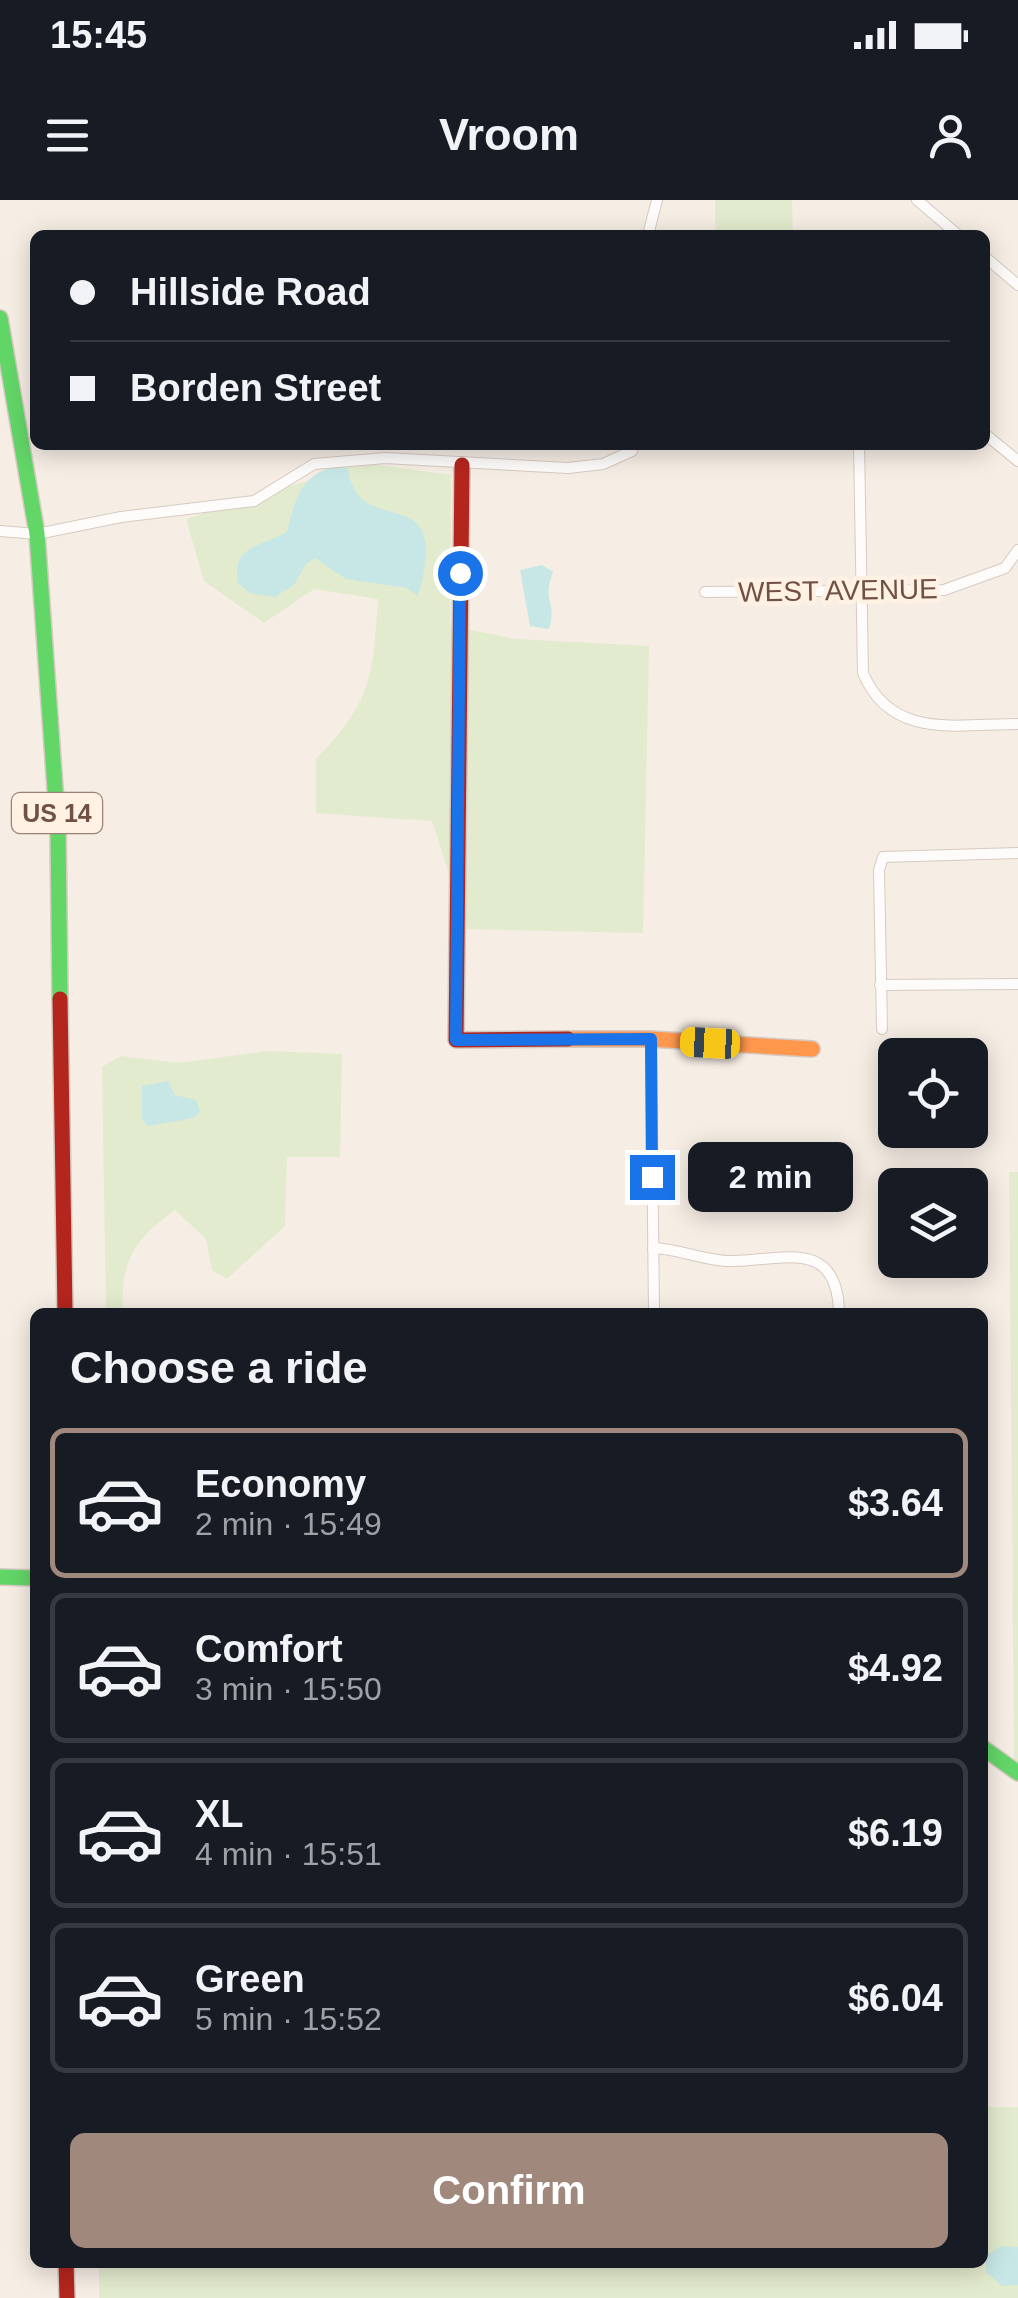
<!DOCTYPE html>
<meta charset="utf-8">
<style>
:root{--surface:#171b24;--page:#242831;--text:#f1f3f6;--muted:#9ea1a6;--line:#363941;--accent:#a0887d}
body{margin:0;font-family:Helvetica,sans-serif;background:var(--page);color:var(--text);height:100vh;display:flex;flex-direction:column;font-size:38px;white-space:nowrap}
*{box-sizing:border-box;margin:0}
p{font-size:32px;color:var(--muted)}
.icon{flex:none;width:55px;height:55px;fill:none;stroke:currentColor;stroke-width:2;stroke-linecap:round;stroke-linejoin:round}
.map{position:relative;flex:1;overflow:hidden}
.panel{position:absolute;left:30px;top:1108px;width:958px;height:960px;display:flex;flex-direction:column;background:var(--surface);border-radius:15px;box-shadow:0 5px 25px #0003}
.panel>*{flex:none}
.top-card{position:absolute;left:30px;top:30px;width:960px;height:220px;border-radius:15px;box-shadow:0 5px 25px #0003;display:grid;align-content:center;height:220px;padding:0 40px;background:var(--surface)}
.tools{position:absolute;left:878px;top:838px;display:grid;gap:20px}
.tools a{display:grid;place-items:center;width:110px;height:110px;border-radius:15px;background:var(--surface);box-shadow:0 5px 25px #0003;font-size:50px}
.end{position:absolute;width:45px;height:45px;margin:-22px;border:12px solid #1a73e8;background:#fff;box-shadow:0 0 0 5px #fff}
.from{border-radius:50%}
.bubble{position:absolute;height:70px;border-radius:15px;background:var(--surface);box-shadow:0 5px 25px #0003;font-size:32px;font-weight:700;line-height:70px;text-align:center}
.car{position:absolute;width:30px;height:60px;margin:-30px -15px;border-radius:12px;box-shadow:0 0 8px 2px #0007;background:linear-gradient(#f5c518 24%,#345 0 40%,#f5c518 0 76%,#345 0 86%,#f5c518 0)}
.top-card b{display:flex;align-items:center;gap:35px;height:95px;font-size:38px}
.top-card b+b{border-top:2px solid var(--line)}
.top-card i{width:25px;height:25px;background:var(--text)}
ul{padding:0;list-style:none}
li{display:flex;align-items:center;gap:30px;height:150px;margin:0 20px 15px;padding:0 20px;border:5px solid var(--line);border-radius:15px}
li div{flex:1}
li b{display:block;font-size:38px}
li em{font-style:normal;font-weight:700}
li.on{border-color:var(--accent)}
li>.icon{width:90px;height:90px;stroke-width:1.5}
h2{padding:0 40px;font-size:45px;line-height:120px}
.button{display:flex;gap:20px;margin-top:auto;padding:20px 40px}
.button a{flex:1;height:115px;border-radius:15px;background:var(--accent);color:#fff;font-size:40px;font-weight:700;line-height:115px;text-align:center}
.status{display:flex;justify-content:space-between;align-items:center;height:70px;padding:0 50px;background:var(--surface);direction:ltr}
.status svg{height:28px;fill:currentColor}
header{display:flex;justify-content:space-between;align-items:center;height:130px;padding:0 40px;background:var(--surface);font-size:45px;font-weight:700}
.map>svg:first-child{display:block}
</style>
<div class="status"><b>15:45</b><svg viewBox="0 0 49 12"><path d="M0 12V9h3v3zM5 12V6h3v6zM10 12V3h3v9zM15 12V0h3v12zM26 1h20v11H26zM47 4h2v5h-2z"/></svg></div>
<header><svg class="icon" aria-label="menu" viewBox="0 0 24 24"><path d="M4 6h16M4 12h16M4 18h16"/></svg>Vroom<svg class="icon" aria-label="person" viewBox="0 0 24 24"><circle cx="12" cy="8" r="4"/><path d="M4 21q1-7 8-7t8 7"/></svg></header>
<div class="map">
<svg width="1018" height="2098" viewBox="0 0 1018 2098">
<rect width="100%" height="100%" fill="#f6ede4"/>
<g fill="#e3ebce">
<path d="M715,0h77l1,35h-78z"/>
<path d="M363,263l88,12 -1,151 66,13 133,7 -6,287 -176,-4 -35,-108 -116,-8v-54c56,-56 57,-85 62,-160l-64,-10 -50,34 -60,-42 -18,-62z"/>
<path d="M266,851l76,3 -2,103h-53l-2,69 -58,53 -15,-9 -6,-31 -31,-29c-40,29 -55,50 -52,102h-17l-4,-245 18,-11 59,7z"/>
<path d="M1009,972h9v592l-4,-3z"/>
<path d="M983,1907h35v191h-919v-35l883,-1z"/>
</g>
<g fill="#c6e7e5">
<path d="M338,266l10,2c9,77 106,4 70,128l-11,-8 -61,-9 -31,-21 -9,6 -11,20 -20,13 -25,-4 -12,-10c-6,-38 20,-35 49,-51 8,-33 14,-59 51,-66z"/>
<path d="M542,365l11,7c-12,32 5,29 -4,57l-19,-3 -10,-56z"/>
<path d="M168,881l7,14 21,5 4,11 -6,7 -46,8 -6,-7v-33z"/>
<path d="M1001,2046l17,1v38l-16,1 -16,-14v-16z"/>
</g>
<g fill="none" stroke-linecap="round" stroke-linejoin="round">
<defs>
<g id="street">
<path d="M917,0l41,35"/>
<path d="M648,35l9,-35"/>
<path d="M985,57l33,28"/>
<path d="M985,234l33,27"/>
<path d="M859,245l4,228c28,67 94,51 155,51"/>
<path d="M0,331l37,3"/>
<path d="M37,334l84,-17 133,-16 60,-37 71,-6 183,10 35,-4 29,-13 1,-6"/>
<path d="M705,392l239,-2 61,-22 13,-18"/>
<path d="M880,785l138,-1"/>
<path d="M882,829l-3,-159 4,-13 135,-4"/>
<path d="M651,839l3,273"/>
<path d="M653,1048c27,1 52,13 78,13 47,1 106,-26 108,51"/>
</g>
<g id="fast">
<path d="M0,118l37,216 21,296 2,169"/>
<path d="M0,1377l35,1"/>
<path d="M982,1547l36,26"/>
</g>
<path id="slow" d="M568,839h83l161,10"/>
<g id="jam">
<path d="M462,265l-6,575 112,-1"/>
<path d="M60,799l5,313"/>
<path d="M66,2062l1,36"/>
</g>
</defs>
<use href="#street" stroke="#d7cac2" stroke-width="12"/>
<use href="#fast" stroke="#d6c9c1" stroke-width="18"/>
<use href="#slow" stroke="#d6c9c1" stroke-width="18"/>
<use href="#jam" stroke="#d6c9c1" stroke-width="18"/>
<use href="#street" stroke="#fefcfb" stroke-width="10"/>
<use href="#fast" stroke="#63d668" stroke-width="15"/>
<use href="#slow" stroke="#ff974d" stroke-width="15"/>
<use href="#jam" stroke="#b3261e" stroke-width="15"/>
</g>
<g fill="none" stroke-linecap="round" stroke-linejoin="round">
<path stroke="#1a73e8" stroke-width="12" d="M460,373l-4,467 195,-1 1,138"/>
</g>
<g text-anchor="middle" stroke-width="9" stroke-linejoin="round" paint-order="stroke">
<rect fill="#fff2e4" stroke="#9c8175" stroke-width="2.5" x="12" y="593" width="90" height="40" rx="8"/>
<g font-size="25" font-weight="bold" fill="#725145">
<text x="57" y="622">US 14</text>
</g>
<g font-size="28" fill="#725145" stroke="#fff2e4">
<text transform="translate(838 390) rotate(-1)" y="10">WEST AVENUE</text>
</g>
</g>
</svg>
<div class="tools">
<a><svg class="icon" aria-label="locate" viewBox="0 0 24 24"><circle cx="12" cy="12" r="6"/><path d="M12 2v4M12 18v4M2 12h4M18 12h4"/></svg></a>
<a><svg class="icon" aria-label="layers" viewBox="0 0 24 24"><path d="M12 4l9 5-9 5-9-5zM3 14l9 5 9-5"/></svg></a>
</div>
<i class="end from" style="left:460px;top:373px"></i>
<i class="end" style="left:652px;top:977px"></i>
<div class="bubble" style="left:688px;top:942px;width:165px">2 min</div>
<i class="car" style="left:710px;top:843px;rotate:273deg"></i>
<div class="top-card">
<b><i class="from"></i>Hillside Road</b>
<b><i></i>Borden Street</b>
</div>
<section class="panel">
<h2>Choose a ride</h2>
<ul>
<li class="on"><svg class="icon" aria-label="car" viewBox="0 0 24 24"><path d="M5 17H2v-5l4-1 3-4h7l3 4 3 1v5h-3M9 17h6M6 11h13"/><circle cx="7" cy="17" r="2"/><circle cx="17" cy="17" r="2"/></svg><div><b>Economy</b><p>2 min · 15:49</p></div><em>$3.64</em></li>
<li><svg class="icon" aria-label="car" viewBox="0 0 24 24"><path d="M5 17H2v-5l4-1 3-4h7l3 4 3 1v5h-3M9 17h6M6 11h13"/><circle cx="7" cy="17" r="2"/><circle cx="17" cy="17" r="2"/></svg><div><b>Comfort</b><p>3 min · 15:50</p></div><em>$4.92</em></li>
<li><svg class="icon" aria-label="car" viewBox="0 0 24 24"><path d="M5 17H2v-5l4-1 3-4h7l3 4 3 1v5h-3M9 17h6M6 11h13"/><circle cx="7" cy="17" r="2"/><circle cx="17" cy="17" r="2"/></svg><div><b>XL</b><p>4 min · 15:51</p></div><em>$6.19</em></li>
<li><svg class="icon" aria-label="car" viewBox="0 0 24 24"><path d="M5 17H2v-5l4-1 3-4h7l3 4 3 1v5h-3M9 17h6M6 11h13"/><circle cx="7" cy="17" r="2"/><circle cx="17" cy="17" r="2"/></svg><div><b>Green</b><p>5 min · 15:52</p></div><em>$6.04</em></li>
</ul>
<div class="button"><a>Confirm</a></div>
</section>
</div>
